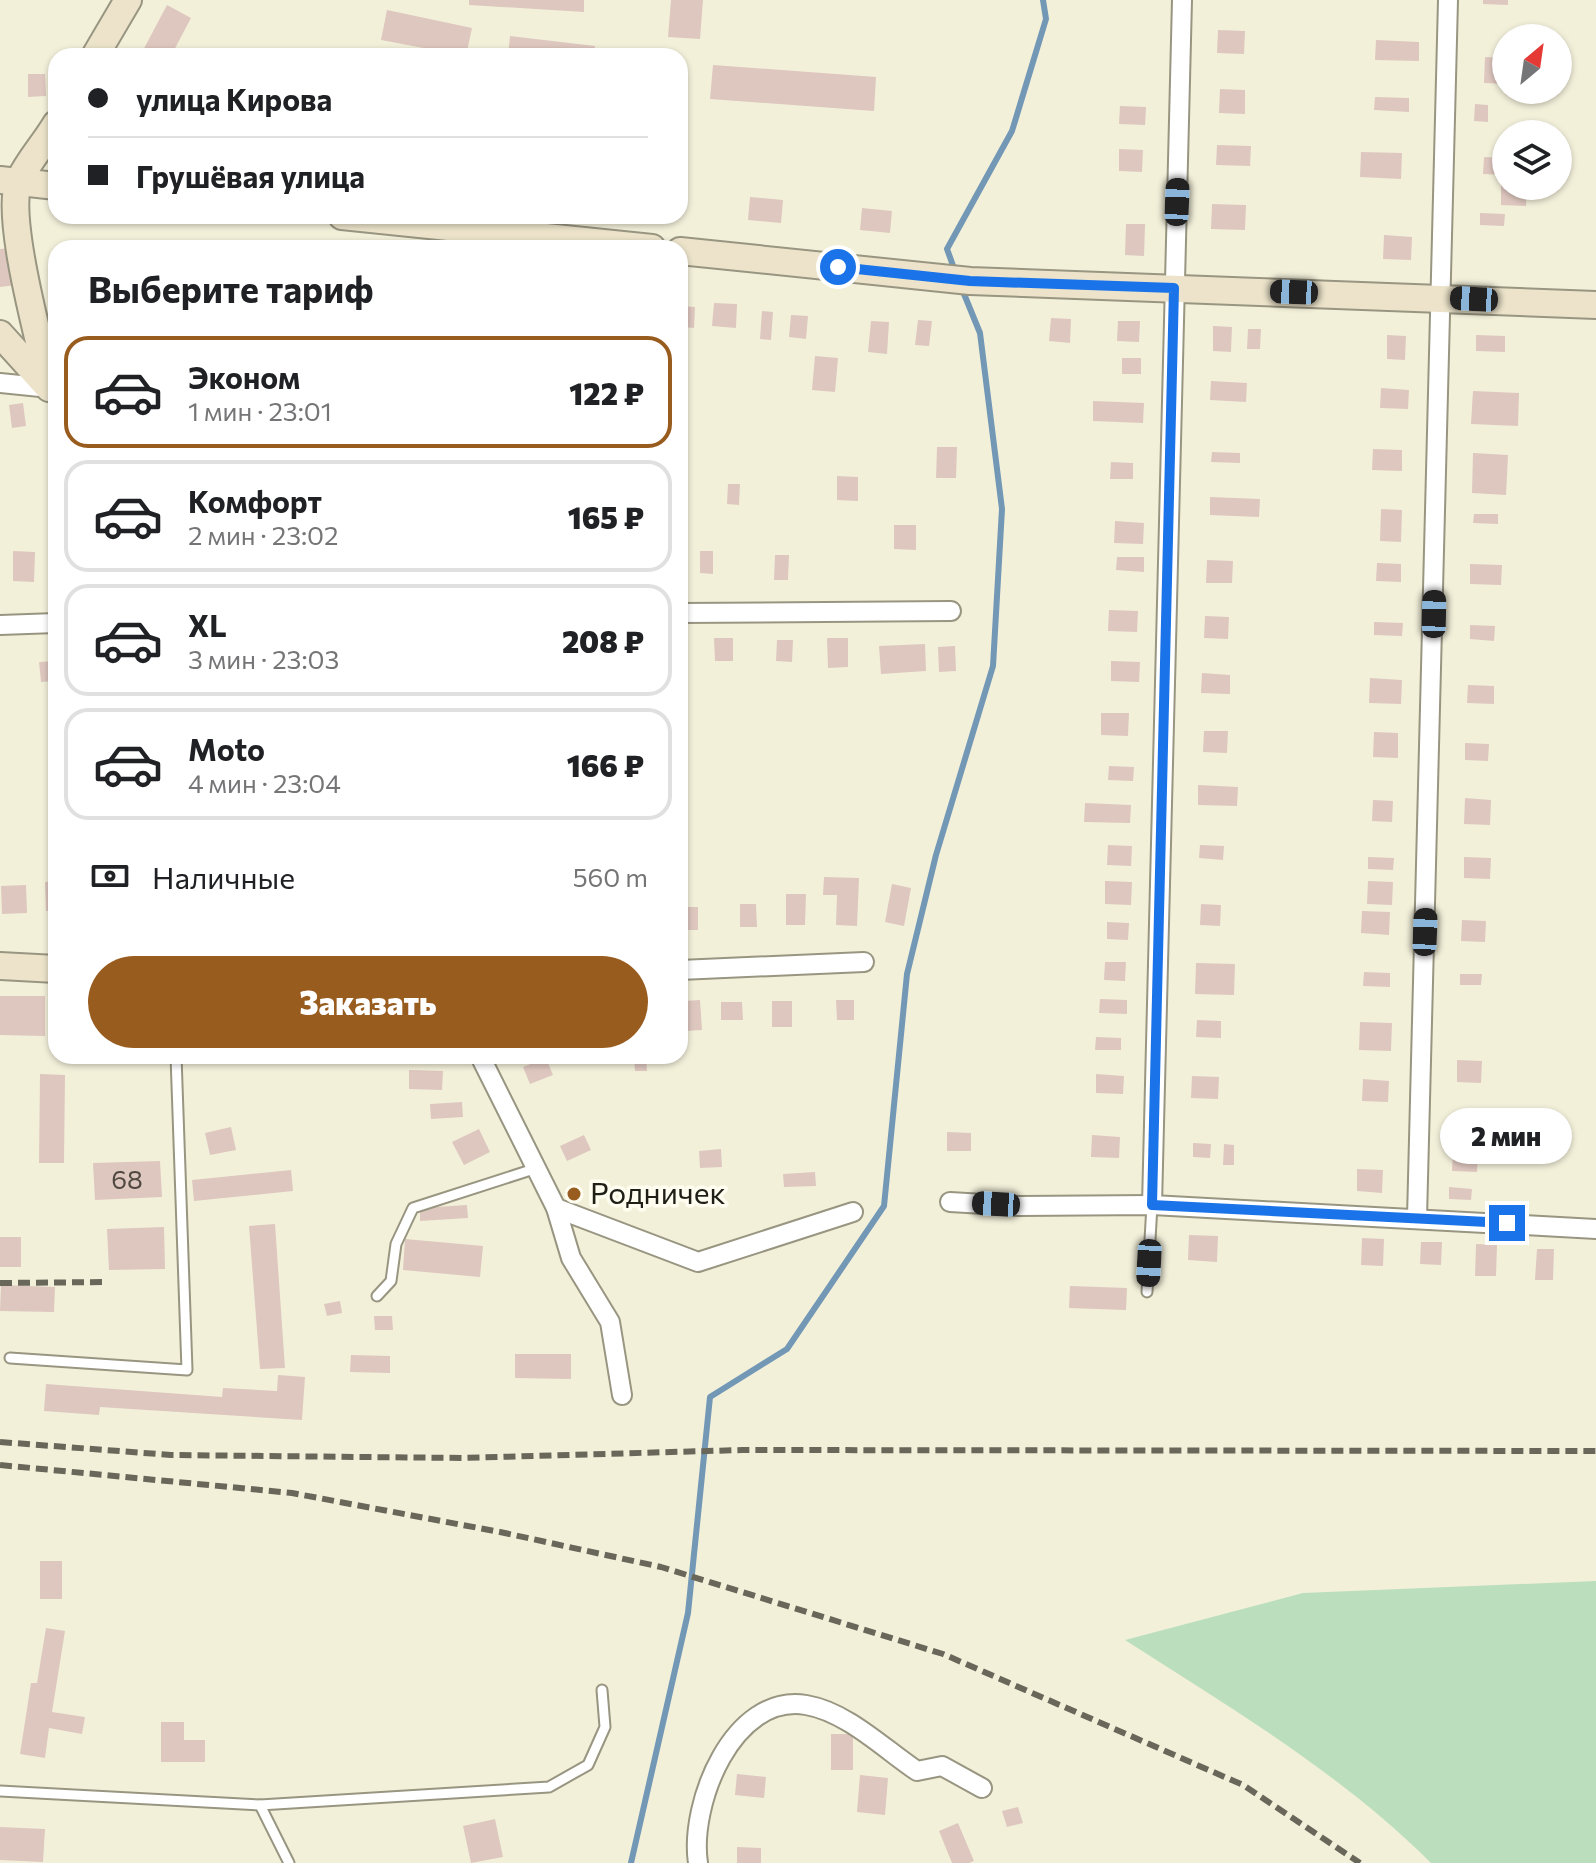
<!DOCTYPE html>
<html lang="ru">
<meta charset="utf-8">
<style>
:root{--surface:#fff;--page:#f6f6f6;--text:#202124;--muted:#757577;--line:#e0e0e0;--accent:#995c1f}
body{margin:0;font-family:Commissioner,sans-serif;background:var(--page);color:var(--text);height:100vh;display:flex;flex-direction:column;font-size:30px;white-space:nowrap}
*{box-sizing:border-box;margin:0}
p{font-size:26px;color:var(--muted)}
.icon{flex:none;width:44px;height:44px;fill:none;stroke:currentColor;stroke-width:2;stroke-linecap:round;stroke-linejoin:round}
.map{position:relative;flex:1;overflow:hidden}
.details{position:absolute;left:48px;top:240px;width:640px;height:824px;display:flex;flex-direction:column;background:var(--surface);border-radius:24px;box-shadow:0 2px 6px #0004}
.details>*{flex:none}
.banner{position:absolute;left:48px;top:48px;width:640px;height:176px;border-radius:24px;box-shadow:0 2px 6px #0004;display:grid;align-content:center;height:176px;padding:0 40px;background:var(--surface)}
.needle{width:52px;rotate:29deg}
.fabs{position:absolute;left:1492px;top:24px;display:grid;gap:16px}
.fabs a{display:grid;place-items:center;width:80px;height:80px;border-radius:50%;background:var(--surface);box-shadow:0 2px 6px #0004;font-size:40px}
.end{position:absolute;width:36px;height:36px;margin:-18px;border:10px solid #1a73e8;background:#fff;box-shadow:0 0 0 4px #fff}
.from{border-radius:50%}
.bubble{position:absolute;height:56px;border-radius:28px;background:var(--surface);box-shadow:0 2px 6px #0004;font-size:26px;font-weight:800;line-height:56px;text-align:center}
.car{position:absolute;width:24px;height:48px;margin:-24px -12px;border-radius:10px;box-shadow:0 0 6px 2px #0007;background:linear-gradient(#222 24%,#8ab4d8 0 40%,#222 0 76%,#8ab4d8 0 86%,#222 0)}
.banner b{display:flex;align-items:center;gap:28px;height:76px;font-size:30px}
.banner b+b{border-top:2px solid var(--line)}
.banner i{width:20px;height:20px;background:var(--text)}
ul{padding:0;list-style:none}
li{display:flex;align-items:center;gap:24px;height:112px;margin:0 16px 12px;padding:0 24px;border:4px solid var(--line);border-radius:24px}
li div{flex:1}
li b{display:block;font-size:30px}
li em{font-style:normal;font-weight:800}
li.active{border-color:var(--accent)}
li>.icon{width:72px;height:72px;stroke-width:1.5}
h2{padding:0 40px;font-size:36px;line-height:96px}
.pay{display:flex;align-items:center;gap:20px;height:88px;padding:0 40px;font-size:30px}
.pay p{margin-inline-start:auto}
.cta{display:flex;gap:16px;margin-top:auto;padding:16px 40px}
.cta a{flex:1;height:92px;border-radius:48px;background:var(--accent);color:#fff;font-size:32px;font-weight:800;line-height:92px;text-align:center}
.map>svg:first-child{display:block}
</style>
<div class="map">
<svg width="1596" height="1863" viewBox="0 0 1596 1863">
<rect width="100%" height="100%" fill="#f3f0da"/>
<path fill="#bbdfbc" d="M1596,1581v282h-165c-89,-89 -200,-155 -306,-223l178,-47z"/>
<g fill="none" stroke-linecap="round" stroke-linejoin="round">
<g stroke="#7398b6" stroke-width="6">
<path d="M955,271l-8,-22 65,-118 34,-112 -3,-19"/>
<path d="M631,1863l57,-250 22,-216 77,-48 97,-143 23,-232 29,-119 57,-189 9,-157 -22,-176 -18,-44"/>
</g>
</g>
<g fill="#dec7bf">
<path d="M469,0h115v12l-115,-7z"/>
<path d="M671,0h32l-3,39 -32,-2z"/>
<path d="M1483,0h25v5l-25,-1z"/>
<path d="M167,5l24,13 -20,38h-31z"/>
<path d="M387,10l85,18 -6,28 -85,-16z"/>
<path d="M1218,30l27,1 -1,23 -27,-1z"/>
<path d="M510,36l85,10 -1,10h-86z"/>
<path d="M1376,40l43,2v19l-44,-1z"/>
<path d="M1485,57l21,1v26l-22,-1z"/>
<path d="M713,65l163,12 -2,34 -164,-12z"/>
<path d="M28,74h17l1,22 -18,1z"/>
<path d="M1220,89l25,1v24l-26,-1z"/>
<path d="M1375,97l34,1v14l-35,-2z"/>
<path d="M1475,104l13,1v17l-14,-1z"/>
<path d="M1120,106l26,1 -1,18 -26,-1z"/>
<path d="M1217,145l34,1 -1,20 -34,-1z"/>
<path d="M1119,149l24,1 -1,22 -23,-1z"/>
<path d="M1361,152l41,1 -1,26 -41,-2z"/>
<path d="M1484,157l21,1v17l-22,-1z"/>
<path d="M1501,182l5,4h21l-1,20 -25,-1z"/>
<path d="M750,197l33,3 -2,23 -33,-3z"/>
<path d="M1212,204l34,1 -1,25 -34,-1z"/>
<path d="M862,208l30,3 -2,22 -30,-3z"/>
<path d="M1480,213l25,1 -1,12 -24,-1z"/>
<path d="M1126,224h19l-1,32 -19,-1z"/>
<path d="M1384,235l28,2 -1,23 -28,-1z"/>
<path d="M10,248l6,37 -16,2v-38z"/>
<path d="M714,303l23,1 -1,24 -24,-2z"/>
<path d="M680,306l15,1 -1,21 -14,-1z"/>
<path d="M762,311l11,1 -2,28 -11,-1z"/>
<path d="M791,315l17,1 -2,23 -17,-2z"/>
<path d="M1051,318l20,1 -1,24 -21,-2z"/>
<path d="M918,320l14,1 -3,25 -14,-1z"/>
<path d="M871,321l18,1 -2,32 -19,-2z"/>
<path d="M1118,321h22l-1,21 -22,-1z"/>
<path d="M1213,326l19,1 -1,25 -18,-1z"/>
<path d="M1248,329h13l-1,20h-13z"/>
<path d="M1387,335l19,1 -1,24 -18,-1z"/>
<path d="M1476,335l29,1v16l-29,-1z"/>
<path d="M815,356l23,2 -3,34 -23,-2z"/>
<rect x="1122" y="358" width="19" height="16"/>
<path d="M1211,381l36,2 -1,19 -36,-2z"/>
<path d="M1381,388l28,2 -1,19 -28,-1z"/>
<path d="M1473,391l46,2 -1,33 -47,-2z"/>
<path d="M1093,401l51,2 -1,20 -50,-2z"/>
<path d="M23,403l3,23 -14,2 -3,-23z"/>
<path d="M937,447h20l-1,31h-20z"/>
<path d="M1373,449l29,1v21l-30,-1z"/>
<path d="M1212,452l28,1v10l-29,-1z"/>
<path d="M1473,453l35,2 -2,40 -34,-2z"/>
<path d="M1111,462l22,1v16h-23z"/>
<path d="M837,476l21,1v24l-21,-1z"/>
<path d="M728,484h12l-1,21 -12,-1z"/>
<path d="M1210,497l50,2 -1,18 -49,-2z"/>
<path d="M1381,509l21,1 -1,32 -21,-1z"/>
<path d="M1474,514h24v10l-25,-1z"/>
<path d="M1115,521l29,2 -1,21 -29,-1z"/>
<path d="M894,525h22v25l-22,-1z"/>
<path d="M13,551l22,1 -1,30 -21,-1z"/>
<path d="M700,551h13v23l-13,-1z"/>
<path d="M775,555h14l-1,25h-14z"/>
<path d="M1117,557h27v15l-28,-2z"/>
<path d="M1207,560l26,1 -1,22h-26z"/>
<path d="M1377,563l24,1v18l-25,-1z"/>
<path d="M1470,564l32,1 -1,20 -31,-1z"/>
<path d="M1109,610l29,1 -1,21 -29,-1z"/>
<path d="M1205,616l24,1 -1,22 -24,-1z"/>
<path d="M1374,622l29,1 -1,13 -28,-1z"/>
<path d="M1470,625l25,1 -1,15 -24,-2z"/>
<path d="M714,638h19v23h-18z"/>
<path d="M827,638h21v29l-20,1z"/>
<path d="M777,640h16l-1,22 -16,-1z"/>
<path d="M925,644l1,27 -45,3 -2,-28z"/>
<path d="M955,646l1,25 -17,1 -1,-25z"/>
<path d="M56,661v20l-15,1 -2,-20z"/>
<path d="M1111,661l29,1 -1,20 -28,-1z"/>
<path d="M1202,673l28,2v19l-29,-1z"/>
<path d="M1370,678l32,2 -1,24 -32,-1z"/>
<path d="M1468,685l26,1v18l-27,-1z"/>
<path d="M1101,713h28l-1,23 -27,-1z"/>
<path d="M1204,731h24l-1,22 -24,-1z"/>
<path d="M1374,732l24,1v25l-25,-1z"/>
<path d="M1465,743l24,1 -1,17 -23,-1z"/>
<path d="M1109,766l25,1 -1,14 -25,-1z"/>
<path d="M1198,785l40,2 -1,19 -39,-1z"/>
<path d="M1465,798l26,2 -1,25 -26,-1z"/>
<path d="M1373,800l20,1 -1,21 -20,-1z"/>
<path d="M1085,803l46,2 -1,18 -46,-1z"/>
<path d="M1108,845l24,1 -1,20 -24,-1z"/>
<path d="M1200,845l24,1 -1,14 -24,-2z"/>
<path d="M1368,857l26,1 -1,12 -25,-1z"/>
<path d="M1464,857l27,1 -1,21 -26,-1z"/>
<path d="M824,877l35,1 -2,48 -21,-1 1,-30h-14z"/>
<path d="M56,881v30h-10l-1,-29z"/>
<path d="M1105,881l27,1 -1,23 -26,-1z"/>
<path d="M1368,881l25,1 -1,23 -25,-1z"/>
<path d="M892,884l19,4 -7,38 -19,-4z"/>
<path d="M26,885l1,28 -25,1 -1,-28z"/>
<path d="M786,894h20l-1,31h-19z"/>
<path d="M740,904h16l1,23h-17z"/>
<path d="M1201,904l20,1 -1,21 -20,-1z"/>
<rect x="680" y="907" width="18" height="23"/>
<path d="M1362,911l28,1 -1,23 -28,-2z"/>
<path d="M1462,920l24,1 -1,21 -24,-1z"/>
<path d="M1107,922l22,1 -1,17 -21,-1z"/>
<path d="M1105,962h21l-1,19 -21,-1z"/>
<path d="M1196,963l39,1 -1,31 -39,-1z"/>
<path d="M1364,972l26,1v14l-27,-1z"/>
<path d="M1460,974h22l-1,11h-21z"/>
<path d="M0,996h45v40l-45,-1z"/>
<path d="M1100,999l27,1v14l-28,-1z"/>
<path d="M700,1000l2,30 -17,1 -1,-30z"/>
<path d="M836,1000h18v20h-17z"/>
<rect x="772" y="1001" width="20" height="26"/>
<path d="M721,1002h21l1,18h-22z"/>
<path d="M1197,1020l24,1v17l-25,-1z"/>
<path d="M1360,1022l32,1 -1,28 -32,-1z"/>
<path d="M1096,1037l25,1v12h-26z"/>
<path d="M634,1056h12l1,15h-12z"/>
<path d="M546,1058l7,17 -23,9 -7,-17z"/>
<path d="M1457,1060l25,1 -1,22 -24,-1z"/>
<path d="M409,1070l34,1 -1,19 -33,-1z"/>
<path d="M40,1074l25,1 -1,88h-25z"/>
<path d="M1096,1074l28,2 -1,18 -27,-1z"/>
<path d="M1192,1076l27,1 -1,22 -27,-1z"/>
<path d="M1363,1079l26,2 -1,21 -26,-1z"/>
<path d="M462,1102l1,15 -32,2 -1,-15z"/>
<path d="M1456,1123l41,1 -1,18 -41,-1z"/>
<path d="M231,1127l5,23 -26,5 -5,-22z"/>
<path d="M479,1129l11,23 -26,13 -12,-23z"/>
<path d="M947,1132l24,1v18h-24z"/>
<path d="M584,1135l7,15 -24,11 -7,-15z"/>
<path d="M1092,1135l28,2 -1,21 -28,-1z"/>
<path d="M1193,1143l18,1 -1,14 -17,-1z"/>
<path d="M1224,1144l10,1v20h-11z"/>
<path d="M721,1149l1,18 -22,1 -1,-17z"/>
<path d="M1453,1151h25l-1,21 -25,-1z"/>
<path d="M160,1161l2,36 -67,3 -2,-37z"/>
<path d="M1357,1169l26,1 -1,23 -25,-2z"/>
<path d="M291,1170l2,21 -99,10 -2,-21z"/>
<path d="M815,1172l1,14 -32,1 -1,-13z"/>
<path d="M1449,1187l23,2 -1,11 -22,-1z"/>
<path d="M467,1205l1,13 -48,3v-13z"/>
<path d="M275,1224l10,144 -25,1 -11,-143z"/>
<path d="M164,1227l1,42 -56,1 -2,-41z"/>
<path d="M1189,1235l29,1 -1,26 -29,-2z"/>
<rect x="0" y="1237" width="21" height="30"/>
<path d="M1362,1238l22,1 -1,27 -22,-1z"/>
<path d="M405,1239l78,7 -3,31 -77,-7z"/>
<path d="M1421,1242h21l-1,23 -21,-1z"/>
<path d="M1476,1244l21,1 -1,31h-21z"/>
<path d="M1537,1249h17l-1,31h-18z"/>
<path d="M1,1285l54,2 -1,25 -54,-1z"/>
<path d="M1070,1286l57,2 -1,22 -57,-2z"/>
<path d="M340,1301l2,12 -15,3 -3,-12z"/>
<path d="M374,1316h18l1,14h-18z"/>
<path d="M515,1354h56v25l-56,-1z"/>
<path d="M351,1355l39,1v17l-40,-1z"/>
<path d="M278,1375l27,2 -3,43 -202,-13 -1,8 -55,-4 2,-27 176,13 1,-9 54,3z"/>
<rect x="40" y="1561" width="22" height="38"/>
<path d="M46,1628l19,3 -13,81 33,5 -3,17 -33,-6 -4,30 -25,-4 11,-71h6z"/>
<path d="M161,1722h23v18h21v22h-44z"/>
<rect x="831" y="1734" width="22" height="36"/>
<path d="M737,1774l29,3 -2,21 -29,-3z"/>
<path d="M860,1775l28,3 -3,37 -28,-3z"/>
<path d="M1018,1807l5,16 -16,4 -5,-16z"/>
<path d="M495,1819l8,38 -32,6 -8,-37z"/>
<path d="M958,1823l16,38 -5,2h-17l-13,-32z"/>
<path d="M0,1827l45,2 -2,33 -43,-2z"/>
<path d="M737,1847l24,1v15h-24z"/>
</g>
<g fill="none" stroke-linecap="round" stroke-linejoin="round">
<defs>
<g id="lane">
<path d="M1147,1292l5,-87"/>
<path d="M377,1296l14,-15 5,-37 17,-36 124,-40"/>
<path d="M10,1358l177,12 -11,-314"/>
<path d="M0,1791l260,14 289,-18 39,-22 17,-38 -3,-37"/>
<path d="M260,1805l29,58"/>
</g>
<g id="street">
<path d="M0,383l50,5"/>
<path d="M680,613l271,-2"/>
<path d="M0,625l56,-2"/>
<path d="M680,970l184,-8"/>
<path d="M480,1056l76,152 15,50 39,64 12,73"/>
<path d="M950,1202l69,4 133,-1 444,24"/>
<path d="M1152,1205l30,-1205"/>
<path d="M556,1208l142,54 155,-50"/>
<path d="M1417,1218l31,-1218"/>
<path d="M698,1863c-9,-59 35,-170 108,-158 41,7 77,43 111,66l25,-5 40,22"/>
</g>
<g id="secondary">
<path d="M95,56l33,-56"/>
<path d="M0,180l56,6"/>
<path d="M342,216l310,32"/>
<path d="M680,251l290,30 626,24"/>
<path d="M0,334l49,54"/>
<path d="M50,388c-9,-42 -46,-172 -31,-207 9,-20 26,-38 37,-57"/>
<path d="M0,966l56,3"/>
</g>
</defs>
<use href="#lane" stroke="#989581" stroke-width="13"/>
<use href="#street" stroke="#989581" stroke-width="22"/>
<use href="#secondary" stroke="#989581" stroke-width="30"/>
<use href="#lane" stroke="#fff" stroke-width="9"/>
<use href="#street" stroke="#fff" stroke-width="18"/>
<use href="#secondary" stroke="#ece3ca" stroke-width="26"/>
<g stroke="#68675a" stroke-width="6" stroke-dasharray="12 6" stroke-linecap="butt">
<path d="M0,1283l106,-1"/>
<path d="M0,1442l171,13 291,3 280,-8 854,1"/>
<path d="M0,1465l292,28 208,39 161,35 282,87 300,131 117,78"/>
</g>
</g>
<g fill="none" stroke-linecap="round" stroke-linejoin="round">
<path stroke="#1a73e8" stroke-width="10" d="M838,267l132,14 204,7 -22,917 355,18"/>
</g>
<circle fill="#995c1f" stroke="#fffdf0" stroke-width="3" cx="574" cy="1194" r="8"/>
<g text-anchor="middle" stroke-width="7" stroke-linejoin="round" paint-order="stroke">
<g font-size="26" fill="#504941">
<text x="127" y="1189">68</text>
</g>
<g font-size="30" fill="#201f17" stroke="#fffdf0" text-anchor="start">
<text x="590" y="1204">Родничек</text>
</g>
</g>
</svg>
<div class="fabs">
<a><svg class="needle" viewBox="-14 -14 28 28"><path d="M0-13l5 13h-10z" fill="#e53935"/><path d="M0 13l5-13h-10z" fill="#757577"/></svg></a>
<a><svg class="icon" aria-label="layers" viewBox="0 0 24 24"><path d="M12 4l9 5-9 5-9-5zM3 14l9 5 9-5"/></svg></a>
</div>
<i class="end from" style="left:838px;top:267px"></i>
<i class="end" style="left:1507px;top:1223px"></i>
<div class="bubble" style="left:1440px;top:1108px;width:132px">2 мин</div>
<i class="car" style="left:1177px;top:202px;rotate:2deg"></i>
<i class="car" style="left:1294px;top:292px;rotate:272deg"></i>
<i class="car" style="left:1474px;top:299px;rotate:273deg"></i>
<i class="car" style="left:1434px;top:614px;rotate:1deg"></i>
<i class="car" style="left:1425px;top:932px;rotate:2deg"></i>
<i class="car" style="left:996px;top:1204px;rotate:273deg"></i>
<i class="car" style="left:1149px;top:1263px;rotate:183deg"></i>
<div class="banner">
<b><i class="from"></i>улица Кирова</b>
<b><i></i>Грушёвая улица</b>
</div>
<section class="details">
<h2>Выберите тариф</h2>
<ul>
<li class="active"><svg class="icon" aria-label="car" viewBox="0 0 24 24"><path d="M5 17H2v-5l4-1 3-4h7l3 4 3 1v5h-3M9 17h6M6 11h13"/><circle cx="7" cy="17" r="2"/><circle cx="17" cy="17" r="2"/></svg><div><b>Эконом</b><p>1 мин · 23:01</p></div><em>122 ₽</em></li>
<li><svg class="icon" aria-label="car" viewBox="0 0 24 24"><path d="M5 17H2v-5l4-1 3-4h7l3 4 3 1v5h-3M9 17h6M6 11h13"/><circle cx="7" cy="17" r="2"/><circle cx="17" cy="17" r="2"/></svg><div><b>Комфорт</b><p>2 мин · 23:02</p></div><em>165 ₽</em></li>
<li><svg class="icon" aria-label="car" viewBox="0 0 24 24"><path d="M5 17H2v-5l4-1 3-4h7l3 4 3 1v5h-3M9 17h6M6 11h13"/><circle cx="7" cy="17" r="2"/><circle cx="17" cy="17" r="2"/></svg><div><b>XL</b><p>3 мин · 23:03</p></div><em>208 ₽</em></li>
<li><svg class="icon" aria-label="car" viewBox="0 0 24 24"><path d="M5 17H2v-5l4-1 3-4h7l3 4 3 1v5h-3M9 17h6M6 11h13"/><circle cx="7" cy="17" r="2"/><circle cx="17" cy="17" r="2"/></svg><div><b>Moto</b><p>4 мин · 23:04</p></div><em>166 ₽</em></li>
</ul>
<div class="pay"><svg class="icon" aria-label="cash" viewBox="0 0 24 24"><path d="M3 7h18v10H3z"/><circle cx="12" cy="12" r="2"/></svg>Наличные<p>560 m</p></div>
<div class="cta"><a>Заказать</a></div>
</section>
</div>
